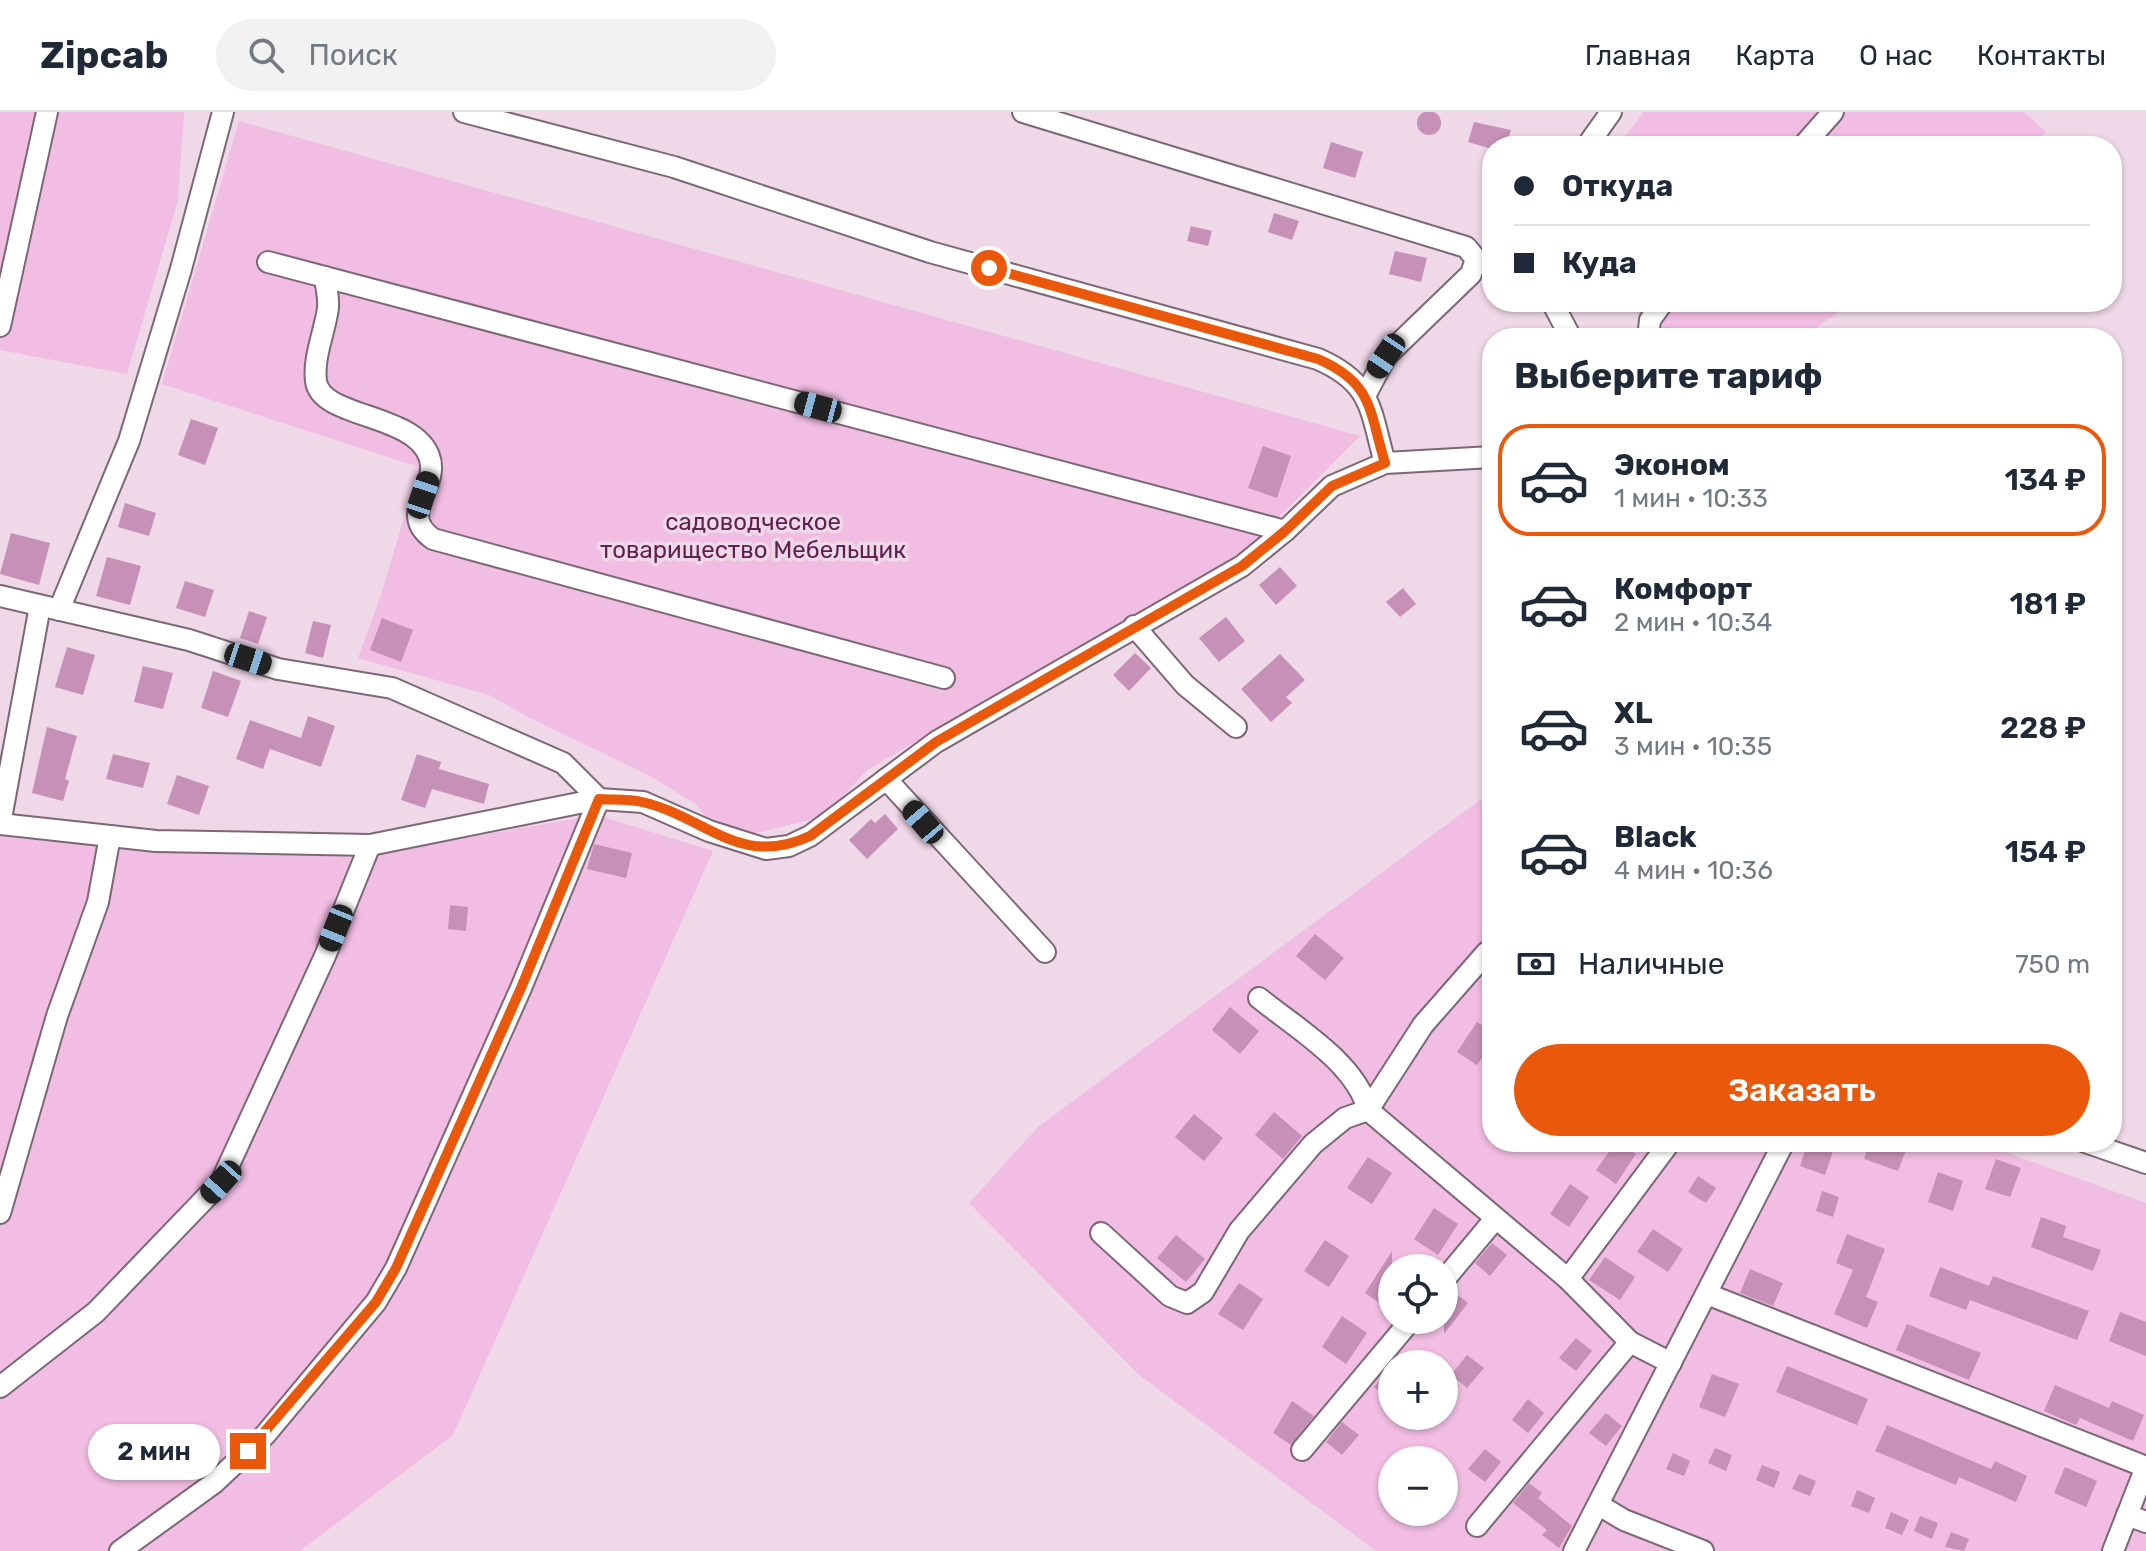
<!DOCTYPE html>
<html lang="ru">
<meta charset="utf-8">
<style>
:root{--surface:#fff;--page:#f2f2f3;--text:#1f2937;--muted:#747a83;--line:#e0e1e3;--accent:#ea580c}
body{margin:0;font-family:Rubik,sans-serif;background:var(--page);color:var(--text);height:100vh;display:flex;flex-direction:column;font-size:30px;white-space:nowrap}
*{box-sizing:border-box;margin:0}
p{font-size:26px;color:var(--muted)}
.icon{flex:none;width:44px;height:44px;fill:none;stroke:currentColor;stroke-width:2;stroke-linecap:round;stroke-linejoin:round}
.map{position:relative;flex:1;overflow:hidden}
.panel{position:absolute;left:1482px;top:216px;width:640px;height:824px;display:flex;flex-direction:column;background:var(--surface);border-radius:32px;box-shadow:0 2px 6px #0004}
.panel>*{flex:none}
.banner{position:absolute;left:1482px;top:24px;width:640px;height:176px;border-radius:32px;box-shadow:0 2px 6px #0004;display:grid;align-content:center;height:176px;padding:0 32px;background:var(--surface)}
.controls{position:absolute;left:1378px;top:1142px;display:grid;gap:16px}
.controls a{display:grid;place-items:center;width:80px;height:80px;border-radius:50%;background:var(--surface);box-shadow:0 2px 6px #0004;font-size:40px}
.end{position:absolute;width:36px;height:36px;margin:-18px;border:10px solid #ea580c;background:#fff;box-shadow:0 0 0 4px #fff}
.from{border-radius:50%}
.bubble{position:absolute;height:56px;border-radius:28px;background:var(--surface);box-shadow:0 2px 6px #0004;font-size:26px;font-weight:600;line-height:56px;text-align:center}
.car{position:absolute;width:24px;height:48px;margin:-24px -12px;border-radius:10px;box-shadow:0 0 6px 2px #0007;background:linear-gradient(#222 24%,#8ab4d8 0 40%,#222 0 76%,#8ab4d8 0 86%,#222 0)}
.banner b{display:flex;align-items:center;gap:28px;height:76px;font-size:30px}
.banner b+b{border-top:2px solid var(--line)}
.banner i{width:20px;height:20px;background:var(--text)}
ul{padding:0;list-style:none}
li{display:flex;align-items:center;gap:24px;height:112px;margin:0 16px 12px;padding:0 16px;border:4px solid transparent;border-radius:32px}
li div{flex:1}
li b{display:block;font-size:30px}
li em{font-style:normal;font-weight:600}
li.on{border-color:var(--accent)}
li>.icon{width:72px;height:72px;stroke-width:1.5}
h2{padding:0 32px;font-size:36px;line-height:96px}
.pay{display:flex;align-items:center;gap:20px;height:88px;padding:0 32px;font-size:30px}
.pay p{margin-inline-start:auto}
.cta{display:flex;gap:16px;margin-top:auto;padding:16px 32px}
.cta a{flex:1;height:92px;border-radius:48px;background:var(--accent);color:#fff;font-size:32px;font-weight:600;line-height:92px;text-align:center}
header{display:flex;align-items:center;gap:48px;box-sizing:border-box;height:112px;padding:0 40px;background:var(--surface);border-bottom:2px solid var(--line)}
header strong{font-size:38px}
nav{display:flex;gap:44px;margin-inline-start:auto;font-size:28px}
.search{width:560px;height:72px;background:var(--page);display:flex;align-items:center;gap:20px;box-sizing:border-box;padding:0 28px;border-radius:44px;color:var(--muted);font-size:30px}
.map>svg:first-child{display:block}
</style>
<header>
<strong>Zipcab</strong>
<div class="search"><svg class="icon" aria-label="search" viewBox="0 0 24 24"><circle cx="10" cy="10" r="6"/><path d="M15 15l6 6"/></svg>Поиск</div>
<nav><a>Главная</a><a>Карта</a><a>О нас</a><a>Контакты</a></nav>
</header>
<div class="map">
<svg width="2146" height="1439" viewBox="0 0 2146 1439">
<rect width="100%" height="100%" fill="#efd8e8"/>
<g fill="#f1bde2" fill-rule="evenodd">
<path d="M0,0h184l-6,88 -51,174 -127,-24z"/>
<path d="M1644,0h380l22,20 -16,14h-412z"/>
<path d="M239,9l1121,315 -113,113 -380,221 -34,37 -15,11 -70,17 -39,-14 -13,-17 -46,-28 -122,-59 -39,-22 -131,-37 23,-63 38,-128 -257,-83z"/>
<path d="M1626,190h226l-50,36h-146l-21,-30z"/>
<path d="M1480,688l12,8v334h485l169,61v348h-770l-238,-177 -169,-171 69,-76zM1392,1156h52v52h-52zM1392,1252h52v52h-52zM1392,1348h52v52h-52z"/>
<path d="M597,703l116,36 -260,584 -153,116h-300v-717l390,17z"/>
</g>
<g fill="#c690b7">
<circle cx="1429" cy="11" r="12"/>
<path d="M1474,10l37,8 -5,16h-14v3l-24,-7z"/>
<path d="M1331,30l32,10 -8,26 -32,-10z"/>
<path d="M1274,101l25,8 -7,19 -24,-8z"/>
<path d="M1191,114l21,5 -4,15 -21,-5z"/>
<path d="M1395,139l32,7 -6,24 -32,-8z"/>
<path d="M191,307l27,9 -13,37 -27,-10z"/>
<path d="M1263,334l28,10 -14,42 -29,-10z"/>
<path d="M125,391l31,10 -7,23 -31,-9z"/>
<path d="M11,421l39,10 -11,42 -39,-11z"/>
<path d="M107,445l34,9 -11,39 -34,-9z"/>
<path d="M1280,455l17,19 -21,19 -17,-20z"/>
<path d="M185,469l29,9 -9,27 -29,-9z"/>
<path d="M1403,476l13,16 -16,13 -14,-15z"/>
<path d="M249,499l18,6 -9,27 -18,-6z"/>
<path d="M1226,505l19,24 -26,21 -20,-24z"/>
<path d="M382,506l31,12 -12,32 -31,-12z"/>
<path d="M313,509l18,4 -8,33 -18,-5z"/>
<path d="M67,535l28,8 -12,40 -28,-8z"/>
<path d="M1135,541l16,15 -22,23 -16,-16z"/>
<path d="M1280,542l25,26 -19,17 6,6 -21,19 -30,-33z"/>
<path d="M143,554l30,7 -10,36 -29,-7z"/>
<path d="M213,559l28,10 -13,36 -27,-9z"/>
<path d="M308,604l27,10 -14,41 -51,-18 -7,20 -27,-10 14,-39 51,18z"/>
<path d="M47,615l30,9 -12,43 4,2 -6,20 -31,-8z"/>
<path d="M113,642l37,9 -7,25 -37,-9z"/>
<path d="M417,642l24,8 -2,7 50,15 -5,20 -52,-15 -7,19 -24,-8z"/>
<path d="M177,663l32,11 -10,29 -32,-11z"/>
<path d="M885,702l13,15 -31,30 -18,-19 22,-21 4,4z"/>
<path d="M594,732l38,9 -6,25 -39,-9z"/>
<path d="M450,793l18,2 -2,24 -18,-2z"/>
<path d="M1315,822l29,24 -19,22 -29,-24z"/>
<path d="M1230,895l29,24 -19,23 -28,-24z"/>
<path d="M1477,910l15,10v11l-15,22 -20,-13z"/>
<path d="M1274,1000l28,24 -19,23 -28,-24z"/>
<path d="M1194,1002l29,24 -19,23 -29,-24z"/>
<path d="M1616,1030l20,12 -20,30 -20,-14z"/>
<path d="M1808,1030h28l-11,33 -25,-9z"/>
<path d="M1870,1030h39l-11,29 -34,-12z"/>
<path d="M1368,1045l24,16 -20,31 -25,-16z"/>
<path d="M1996,1047l25,9 -11,29 -25,-8z"/>
<path d="M1938,1060l25,9 -10,30 -25,-9z"/>
<path d="M1698,1064l18,12 -10,15 -18,-11z"/>
<path d="M1570,1072l19,13 -20,30 -19,-13z"/>
<path d="M1822,1079l17,6 -6,20 -17,-6z"/>
<path d="M1434,1096l24,16 -20,31 -24,-16z"/>
<path d="M2041,1105l25,9 -3,11 38,13 -8,21 -62,-24z"/>
<path d="M1653,1117l30,20 -15,23 -31,-20z"/>
<path d="M1847,1122l38,15 -19,48 12,5 -11,26 -33,-14 19,-44 -17,-7z"/>
<path d="M1176,1123l29,24 -19,23 -29,-24z"/>
<path d="M1325,1128l24,16 -20,31 -25,-16z"/>
<path d="M1492,1131l15,12 -17,21 -15,-13z"/>
<path d="M1392,1139v60l-27,-18z"/>
<path d="M1605,1145l30,20 -15,23 -31,-20z"/>
<path d="M1940,1155l49,19 4,-10 96,35 -12,29 -107,-40 -4,10 -37,-14z"/>
<path d="M1750,1157l33,14 -10,23 -33,-13z"/>
<path d="M1239,1171l24,16 -20,31 -25,-16z"/>
<path d="M1451,1178l17,13 -24,31v-34z"/>
<path d="M2120,1200l26,10v34l-37,-15z"/>
<path d="M1342,1204l25,17 -21,31 -24,-17z"/>
<path d="M1907,1212l74,29 -12,27 -73,-30z"/>
<path d="M1576,1226l16,13 -16,20 -17,-13z"/>
<path d="M1467,1243l17,13 -17,20 -16,-13z"/>
<path d="M1392,1253v36l-18,-14z"/>
<path d="M1787,1254l81,33 -11,26 -81,-33z"/>
<path d="M1712,1262l27,10 -14,33 -26,-10z"/>
<path d="M2055,1273l54,23 3,-7 32,14 -11,26 -53,-23 -4,7 -32,-14z"/>
<path d="M1528,1287l16,14 -16,20 -16,-13z"/>
<path d="M1292,1289l22,15 -23,29 -18,-12z"/>
<path d="M1606,1301l16,13 -16,20 -17,-13z"/>
<path d="M1342,1310l17,13 -17,20 -16,-13z"/>
<path d="M1887,1313l104,44 4,-8 32,15 -11,26 -57,-25 -3,8 -81,-34z"/>
<path d="M1715,1336l17,7 -6,16 -18,-8z"/>
<path d="M1485,1337l16,13 -16,20 -17,-13z"/>
<path d="M1673,1341l17,8 -6,15 -18,-7z"/>
<path d="M1762,1353l18,7 -6,16 -18,-8z"/>
<path d="M2065,1355l32,14 -11,26 -32,-14z"/>
<path d="M1799,1362l17,7 -6,15 -18,-7z"/>
<path d="M1529,1371l13,10 -4,5 34,28 -13,22 -17,-13 5,-5 -34,-27z"/>
<path d="M1857,1378l18,8 -6,15 -18,-7z"/>
<path d="M1891,1400l18,8 -7,15 -17,-7z"/>
<path d="M1920,1404l18,7 -6,16 -18,-8z"/>
<path d="M1951,1420l18,7 -5,12 -19,-4z"/>
</g>
<g fill="none" stroke-linecap="round" stroke-linejoin="round">
<defs>
<g id="minor">
<path d="M464,0l210,55 256,85 388,107c55,24 52,51 67,104"/>
<path d="M1023,0l443,135 10,12 -5,15 -85,82 -20,38"/>
<path d="M1587,34l24,-34"/>
<path d="M1803,34l30,-34"/>
<path d="M268,150l1017,269"/>
<path d="M325,165c1,10 4,21 3,31 -3,23 -15,49 -12,73 4,37 97,32 113,75 12,31 -33,57 4,83l511,139"/>
<path d="M1552,190l19,36"/>
<path d="M0,214l47,-214"/>
<path d="M1648,226l2,-18 13,-18"/>
<path d="M0,484l189,44 89,29 114,19 171,75 36,36 -78,189 -125,280 -20,34 -111,133 -51,48 -94,68"/>
<path d="M59,498l70,-169 52,-172 42,-157"/>
<path d="M1134,514l51,59 51,42"/>
<path d="M886,667l159,173"/>
<path d="M0,712l156,17 214,4 229,-46 44,3 66,29 57,18 23,-3 21,-10 126,-94 306,-176 43,-35 47,-45 53,-23 107,-6"/>
<path d="M0,712l40,-218"/>
<path d="M1259,886c37,30 97,65 109,112l200,169 62,63 41,21"/>
<path d="M2085,1030l61,21"/>
<path d="M0,1101l57,-197 41,-114 12,-66"/>
<path d="M1101,1121l69,63 17,7 16,-11 36,-61 74,-87 32,-26 23,-8 55,-85 64,-73"/>
<path d="M1568,1167l102,-137"/>
<path d="M1444,1168l51,-61"/>
<path d="M1707,1182l439,173"/>
<path d="M0,1275l96,-75 125,-130 104,-226 45,-111"/>
<path d="M1302,1338l109,-130"/>
<path d="M1599,1393l25,15 79,31"/>
<path d="M2127,1403l19,7"/>
<path d="M1477,1414l153,-184"/>
<path d="M1574,1439l210,-409"/>
<path d="M2113,1439l33,-84"/>
</g>
</defs>
<use href="#minor" stroke="#7c6776" stroke-width="24"/>
<use href="#minor" stroke="#fff" stroke-width="20"/>
</g>
<g fill="none" stroke-linecap="round" stroke-linejoin="round">
<path stroke="#ea580c" stroke-width="10" d="M248,1339l128,-149 20,-34 125,-280 78,-189c14,1 30,0 43,3 63,14 97,67 168,34l126,-94 306,-176 43,-35 47,-45 53,-23c-16,-53 -12,-80 -67,-104l-329,-91"/>
</g>
<g text-anchor="middle" stroke-width="7" stroke-linejoin="round" paint-order="stroke">
<g font-size="24" fill="#5f1f51" stroke="#efd8e8">
<text x="753" y="418">садоводческое<tspan x="753" dy="28">товарищество Мебельщик</tspan></text>
</g>
</g>
</svg>
<div class="controls">
<a><svg class="icon" aria-label="locate" viewBox="0 0 24 24"><circle cx="12" cy="12" r="6"/><path d="M12 2v4M12 18v4M2 12h4M18 12h4"/></svg></a>
<a>+</a>
<a>−</a>
</div>
<i class="end from" style="left:989px;top:156px"></i>
<i class="end" style="left:248px;top:1339px"></i>
<div class="bubble" style="left:88px;top:1312px;width:132px">2 мин</div>
<i class="car" style="left:1386px;top:244px;rotate:214deg"></i>
<i class="car" style="left:818px;top:295px;rotate:285deg"></i>
<i class="car" style="left:423px;top:383px;rotate:18deg"></i>
<i class="car" style="left:248px;top:547px;rotate:108deg"></i>
<i class="car" style="left:923px;top:710px;rotate:319deg"></i>
<i class="car" style="left:336px;top:816px;rotate:202deg"></i>
<i class="car" style="left:221px;top:1070px;rotate:222deg"></i>
<div class="banner">
<b><i class="from"></i>Откуда</b>
<b><i></i>Куда</b>
</div>
<section class="panel">
<h2>Выберите тариф</h2>
<ul>
<li class="on"><svg class="icon" aria-label="car" viewBox="0 0 24 24"><path d="M5 17H2v-5l4-1 3-4h7l3 4 3 1v5h-3M9 17h6M6 11h13"/><circle cx="7" cy="17" r="2"/><circle cx="17" cy="17" r="2"/></svg><div><b>Эконом</b><p>1 мин · 10:33</p></div><em>134 ₽</em></li>
<li><svg class="icon" aria-label="car" viewBox="0 0 24 24"><path d="M5 17H2v-5l4-1 3-4h7l3 4 3 1v5h-3M9 17h6M6 11h13"/><circle cx="7" cy="17" r="2"/><circle cx="17" cy="17" r="2"/></svg><div><b>Комфорт</b><p>2 мин · 10:34</p></div><em>181 ₽</em></li>
<li><svg class="icon" aria-label="car" viewBox="0 0 24 24"><path d="M5 17H2v-5l4-1 3-4h7l3 4 3 1v5h-3M9 17h6M6 11h13"/><circle cx="7" cy="17" r="2"/><circle cx="17" cy="17" r="2"/></svg><div><b>XL</b><p>3 мин · 10:35</p></div><em>228 ₽</em></li>
<li><svg class="icon" aria-label="car" viewBox="0 0 24 24"><path d="M5 17H2v-5l4-1 3-4h7l3 4 3 1v5h-3M9 17h6M6 11h13"/><circle cx="7" cy="17" r="2"/><circle cx="17" cy="17" r="2"/></svg><div><b>Black</b><p>4 мин · 10:36</p></div><em>154 ₽</em></li>
</ul>
<div class="pay"><svg class="icon" aria-label="cash" viewBox="0 0 24 24"><path d="M3 7h18v10H3z"/><circle cx="12" cy="12" r="2"/></svg>Наличные<p>750 m</p></div>
<div class="cta"><a>Заказать</a></div>
</section>
</div>
